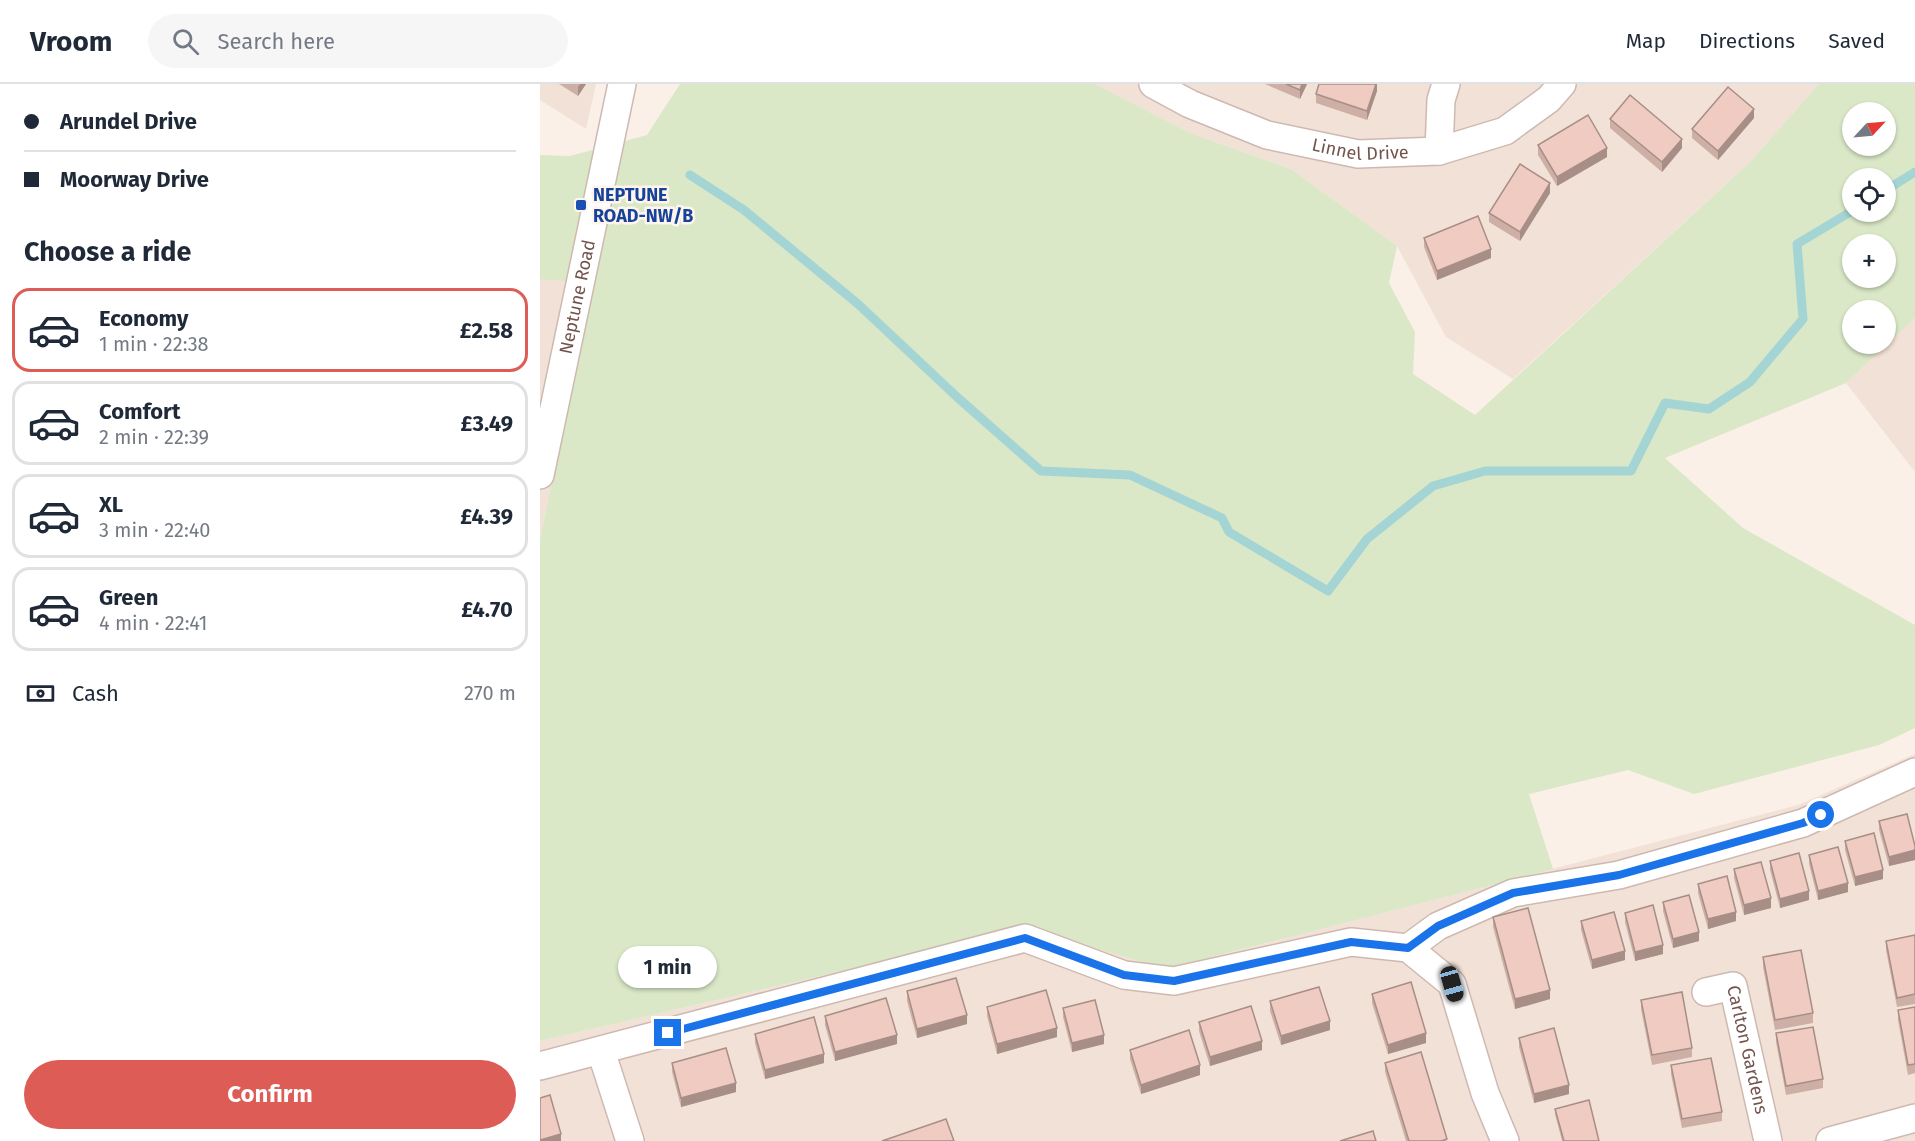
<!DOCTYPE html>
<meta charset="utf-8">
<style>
:root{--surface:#fff;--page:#f6f6f7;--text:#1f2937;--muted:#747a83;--line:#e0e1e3;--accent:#dd5c55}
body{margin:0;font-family:"Fira Sans",sans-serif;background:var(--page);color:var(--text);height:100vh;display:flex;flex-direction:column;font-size:22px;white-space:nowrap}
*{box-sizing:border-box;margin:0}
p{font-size:20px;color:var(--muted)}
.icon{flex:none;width:33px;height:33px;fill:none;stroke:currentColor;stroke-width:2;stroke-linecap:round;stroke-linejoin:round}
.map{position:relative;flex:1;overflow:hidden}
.drawer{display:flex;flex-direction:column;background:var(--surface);width:540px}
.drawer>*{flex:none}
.guide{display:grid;align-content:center;height:132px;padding:0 24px;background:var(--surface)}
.needle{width:39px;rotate:64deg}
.tools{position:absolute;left:1302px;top:18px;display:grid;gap:12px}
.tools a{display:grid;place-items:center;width:54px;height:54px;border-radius:50%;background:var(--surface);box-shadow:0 2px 4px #0004;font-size:30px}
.end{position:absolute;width:27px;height:27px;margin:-14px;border:8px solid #1a73e8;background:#fff;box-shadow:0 0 0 3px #fff}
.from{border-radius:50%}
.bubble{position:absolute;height:42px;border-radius:21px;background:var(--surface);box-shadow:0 2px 4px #0004;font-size:20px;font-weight:700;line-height:42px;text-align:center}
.car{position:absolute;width:18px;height:36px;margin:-18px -9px;border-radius:8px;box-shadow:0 0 4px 2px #0007;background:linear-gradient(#222 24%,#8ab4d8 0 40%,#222 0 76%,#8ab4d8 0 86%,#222 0)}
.guide b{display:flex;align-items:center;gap:21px;height:57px;font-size:22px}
.guide b+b{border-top:2px solid var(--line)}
.guide i{width:15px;height:15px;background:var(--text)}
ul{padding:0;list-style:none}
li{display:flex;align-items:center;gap:18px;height:84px;margin:0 12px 9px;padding:0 12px;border:3px solid var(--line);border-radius:18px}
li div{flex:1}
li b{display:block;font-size:22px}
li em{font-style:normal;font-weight:700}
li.on{border-color:var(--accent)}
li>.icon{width:54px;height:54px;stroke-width:1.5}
h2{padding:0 24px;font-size:27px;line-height:72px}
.pay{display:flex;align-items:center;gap:15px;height:66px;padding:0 24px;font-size:22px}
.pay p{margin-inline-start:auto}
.primary-button{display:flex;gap:12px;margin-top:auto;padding:12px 24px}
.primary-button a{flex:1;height:69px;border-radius:36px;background:var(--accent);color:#fff;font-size:24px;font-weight:700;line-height:69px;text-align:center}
header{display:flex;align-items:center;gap:36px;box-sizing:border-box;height:84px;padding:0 30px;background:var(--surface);border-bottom:2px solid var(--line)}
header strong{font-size:28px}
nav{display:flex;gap:33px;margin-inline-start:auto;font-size:21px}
.search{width:420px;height:54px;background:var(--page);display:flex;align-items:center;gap:15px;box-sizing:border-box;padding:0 21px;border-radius:33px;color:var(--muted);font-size:22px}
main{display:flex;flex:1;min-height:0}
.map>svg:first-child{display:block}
</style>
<header>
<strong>Vroom</strong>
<div class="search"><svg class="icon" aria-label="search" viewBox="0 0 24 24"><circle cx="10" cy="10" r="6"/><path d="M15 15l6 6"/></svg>Search here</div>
<nav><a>Map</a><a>Directions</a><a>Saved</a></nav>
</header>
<main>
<section class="drawer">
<div class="guide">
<b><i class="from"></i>Arundel Drive</b>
<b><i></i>Moorway Drive</b>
</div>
<h2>Choose a ride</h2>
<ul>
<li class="on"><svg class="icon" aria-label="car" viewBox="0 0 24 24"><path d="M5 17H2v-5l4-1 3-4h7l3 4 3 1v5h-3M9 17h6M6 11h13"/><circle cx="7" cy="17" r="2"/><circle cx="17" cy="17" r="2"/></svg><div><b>Economy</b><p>1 min · 22:38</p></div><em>£2.58</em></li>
<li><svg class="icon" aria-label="car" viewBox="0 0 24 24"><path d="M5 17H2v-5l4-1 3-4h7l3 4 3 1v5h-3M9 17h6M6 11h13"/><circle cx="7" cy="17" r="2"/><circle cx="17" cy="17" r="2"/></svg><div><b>Comfort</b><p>2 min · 22:39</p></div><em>£3.49</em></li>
<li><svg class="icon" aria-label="car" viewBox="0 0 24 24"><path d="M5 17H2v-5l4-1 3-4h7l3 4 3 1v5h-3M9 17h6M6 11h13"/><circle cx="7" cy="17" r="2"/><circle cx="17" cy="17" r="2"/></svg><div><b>XL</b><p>3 min · 22:40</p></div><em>£4.39</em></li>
<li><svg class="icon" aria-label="car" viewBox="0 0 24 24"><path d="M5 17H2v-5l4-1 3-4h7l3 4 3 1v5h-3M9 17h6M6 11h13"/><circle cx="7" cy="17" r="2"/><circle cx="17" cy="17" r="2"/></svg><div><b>Green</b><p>4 min · 22:41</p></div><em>£4.70</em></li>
</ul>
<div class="pay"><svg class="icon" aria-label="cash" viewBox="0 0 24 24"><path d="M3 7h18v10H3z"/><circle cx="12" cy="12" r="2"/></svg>Cash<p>270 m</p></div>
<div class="primary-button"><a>Confirm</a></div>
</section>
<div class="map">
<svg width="1375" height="1057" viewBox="0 0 1375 1057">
<rect width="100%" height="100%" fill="#fbf0e8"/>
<g fill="#f2e1d6">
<path d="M0,0h56l-10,45 -46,-29z"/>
<path d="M555,0h724l-70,79 -236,216 -67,-42 -49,-91 -106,-77 -101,-36z"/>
<path d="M5,194l49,5 -54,256v-260z"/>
<path d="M1375,234v154l-69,-89z"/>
<path d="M1375,670v387h-1375v-100l487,-113 140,41 631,-164z"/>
</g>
<path fill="#dae8c7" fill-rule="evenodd" d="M140,0h415l95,49 101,36 106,77 -8,37 26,49 -2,42 62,41 274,-252 70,-79h96v234l-69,65 -181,75 78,70 172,97v103l-36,17 -185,49 -66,-24 -99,24 24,75 -387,100 -139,-41 -487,113v-502l54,-256 -54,-4v-124l30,1 77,-21zM1312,28h34v34h-34zM1312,94h34v34h-34zM1312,160h34v34h-34zM1312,226h34v34h-34z"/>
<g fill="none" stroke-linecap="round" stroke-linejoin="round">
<g stroke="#a4d5d4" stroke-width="9">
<path d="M150,91l54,35 114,94 99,93 84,74 89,4 92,43 7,14 99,59 39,-52 66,-53 52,-15h146l34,-68 44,6 41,-27 53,-63 -6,-75 55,-33"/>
<path d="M1346,106l29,-18"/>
</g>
<defs>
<g id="street">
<path id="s1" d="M613,0l37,20 77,31 91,19 81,-3 66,-20 44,-32 13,-15"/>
<path d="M899,67l2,-51 5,-16"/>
<path id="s2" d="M0,391l82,-391"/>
<path d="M868,864l30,-22 75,-33 106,-18 184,-52 112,-51"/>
<path d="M868,864l44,36 33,109 20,48"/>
<path id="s3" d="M1166,908l27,-6 35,155"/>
<path d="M61,967l29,90"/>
<path d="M0,982l485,-128 99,37 50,6 177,-39 57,6"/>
<path d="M1290,1057l85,-23"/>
</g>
</defs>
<use href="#street" stroke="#ceb9b1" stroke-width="30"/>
<use href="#street" stroke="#fff" stroke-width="27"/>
</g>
<g fill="#ceafa6">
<path d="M19,0h27l-8,12z"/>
<path d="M725,0h42l-7,15z"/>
<path d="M837,0v7l-10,29 -51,-17v-9z"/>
<path d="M1214,34l-36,42 -26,-22v-9z"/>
<path d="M1070,35l72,29 -20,24 -52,-44z"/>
<path d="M998,61l69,12 -50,29 -19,-31z"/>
<path d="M1010,109l-30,48 -31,-19v-9z"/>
<path d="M884,154l67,20 -54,22 -13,-33z"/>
<path d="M1339,737l36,25v14l-26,6 -10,-36z"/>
<path d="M1305,757l38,38 -28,7 -10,-36z"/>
<path d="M1269,771l39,37 -30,8 -9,-36z"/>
<path d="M1230,777l39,39 -29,8 -10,-38z"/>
<path d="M1194,785l37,39 -27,7 -10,-37z"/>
<path d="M1158,800l38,37 -28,8 -10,-36z"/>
<path d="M1123,818l36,39 -26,7 -10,-37z"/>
<path d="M1085,829l38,41 -28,7 -10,-39z"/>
<path d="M953,833l57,82 -35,10 -22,-82z"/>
<path d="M1041,837l44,39 -33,9 -11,-39z"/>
<path d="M1375,851v69l-18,3 -11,-57v-9z"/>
<path d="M1223,873l50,56v10l-38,7 -12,-63z"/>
<path d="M367,907l60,33 -50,14 -10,-37z"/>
<path d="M832,910l54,49 -38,11 -16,-51z"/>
<path d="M1101,916l51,48v9l-40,8 -11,-56z"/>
<path d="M730,917l60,29 -49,15 -11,-34z"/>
<path d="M447,923l70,30 -60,17 -10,-38z"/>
<path d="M1375,923v66l-7,2 -10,-55v-10z"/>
<path d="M523,924l41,36 -32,8 -9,-35z"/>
<path d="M285,932l72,28 -62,17 -10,-36z"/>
<path d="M659,938l63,28 -52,16 -11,-35z"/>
<path d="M1236,949l47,46v9l-37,7 -10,-53z"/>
<path d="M215,950l69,29 -59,16 -10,-36z"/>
<path d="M979,954l50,56 -35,9 -15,-56z"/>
<path d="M590,966l70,25 -59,19 -11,-35z"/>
<path d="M132,979l64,29 -55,15 -9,-35z"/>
<path d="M845,979l62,78h-41l-21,-69z"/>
<path d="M1131,981l51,47v9l-40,7 -11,-54z"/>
<path d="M1015,1025l44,32h-37l-7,-27z"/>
</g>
<g fill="#a78e87">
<path d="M40,0h6l-8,12v-9z"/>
<path d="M762,0h5l-7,15v-9z"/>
<path d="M836,0h1v7l-10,29v-9z"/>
<path d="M1214,25v9l-36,42v-9z"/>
<path d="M1142,55v9l-20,24v-10z"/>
<path d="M1067,64v9l-50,29v-9z"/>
<path d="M1010,99v10l-30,48v-9z"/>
<path d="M951,165v9l-54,22v-9z"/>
<path d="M1375,766v10l-26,6v-9z"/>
<path d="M1343,786v9l-28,7v-9z"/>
<path d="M1308,799v9l-30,8v-9z"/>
<path d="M1269,807v9l-29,8v-9z"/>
<path d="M1231,814v10l-27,7v-10z"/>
<path d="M1196,828v9l-28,8v-10z"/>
<path d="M1159,848v9l-26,7v-9z"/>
<path d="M1123,861v9l-28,7v-9z"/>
<path d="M1085,867v9l-33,9v-9z"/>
<path d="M1010,906v9l-35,10v-10z"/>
<path d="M427,931v9l-50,14v-9z"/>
<path d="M790,937v9l-49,15v-9z"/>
<path d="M517,944v9l-60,17v-10z"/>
<path d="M886,949v10l-38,11v-9z"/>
<path d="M357,951v9l-62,17v-9z"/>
<path d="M564,951v9l-32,8v-9z"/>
<path d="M722,957v9l-52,16v-9z"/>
<path d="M284,970v9l-59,16v-9z"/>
<path d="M660,981v10l-59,19v-9z"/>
<path d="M196,999v9l-55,15v-9z"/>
<path d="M1029,1001v9l-35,9v-9z"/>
<path d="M21,1050v7h-21v-1z"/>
</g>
<g fill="#efcbc1" stroke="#a78e87" stroke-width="1.5">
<path d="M746,0h16l-2,6z"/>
<path d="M779,0h57l-9,27 -51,-17z"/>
<path d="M1188,3l26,22 -36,42 -26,-22z"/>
<path d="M1090,11l52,44 -20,23 -52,-43z"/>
<path d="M1048,31l19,33 -50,29 -19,-32z"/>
<path d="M980,80l30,19 -30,49 -31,-19z"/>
<path d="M938,132l13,33 -54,22 -13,-33z"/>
<path d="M1367,730l8,32v4l-26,7 -10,-36z"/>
<path d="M1334,749l9,37 -28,7 -10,-36z"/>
<path d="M1298,763l10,36 -30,8 -9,-36z"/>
<path d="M1259,769l10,38 -29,8 -10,-38z"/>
<path d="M1221,778l10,36 -27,7 -10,-36z"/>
<path d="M1187,792l9,36 -28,7 -10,-35z"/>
<path d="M1149,811l10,37 -26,7 -10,-37z"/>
<path d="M1113,821l10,40 -28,7 -10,-39z"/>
<path d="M988,824l22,82 -35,9 -22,-82z"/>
<path d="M1074,828l11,39 -33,9 -11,-39z"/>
<path d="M1375,851v59l-18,4 -11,-57z"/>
<path d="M1261,866l12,63 -38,7 -12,-63z"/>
<path d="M416,894l11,37 -50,14 -10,-38z"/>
<path d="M871,898l15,51 -38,12 -16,-51z"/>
<path d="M779,903l11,34 -49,15 -11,-35z"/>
<path d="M506,906l11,38 -60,16 -10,-37z"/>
<path d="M1142,908l10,56 -40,7 -11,-55z"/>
<path d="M346,914l11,37 -62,17 -10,-36z"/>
<path d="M555,916l9,35 -32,8 -9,-35z"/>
<path d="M711,922l11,35 -52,16 -11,-35z"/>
<path d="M1375,923v57l-7,1 -10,-55z"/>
<path d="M274,933l10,37 -59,16 -10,-36z"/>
<path d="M1273,943l10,52 -37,7 -10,-53z"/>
<path d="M1014,944l15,57 -35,9 -15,-56z"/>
<path d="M649,946l11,35 -59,20 -11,-35z"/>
<path d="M186,964l10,35 -55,15 -9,-35z"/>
<path d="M881,968l26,87 -6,2h-32l-24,-78z"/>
<path d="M1171,974l11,54 -40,7 -11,-54z"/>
<path d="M10,1011l11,39 -21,6v-42z"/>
<path d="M1049,1016l10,41h-35l-9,-32z"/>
<path d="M406,1035l8,22h-72z"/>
<path d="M833,1047l3,10h-36z"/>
</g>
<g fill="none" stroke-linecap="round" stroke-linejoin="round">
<path stroke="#1a73e8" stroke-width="8" d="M128,949l357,-95 99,37 50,6 177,-39 57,6 30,-22 75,-33 106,-18 184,-52 18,-8"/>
</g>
<rect fill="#1a4fb4" stroke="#fef5ee" stroke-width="2" x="35" y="115" width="12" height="12" rx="3"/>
<g text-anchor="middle" stroke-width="5" stroke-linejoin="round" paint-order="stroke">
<g font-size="18" fill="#73544d" stroke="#fef5ee">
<text dy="6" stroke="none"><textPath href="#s1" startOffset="220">Linnel Drive</textPath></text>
<text dy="6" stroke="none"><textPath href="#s2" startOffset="182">Neptune Road</textPath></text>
<text dy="6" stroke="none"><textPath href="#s3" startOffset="93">Carlton Gardens</textPath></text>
</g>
<g font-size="18" font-weight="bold" fill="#164399" stroke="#fef5ee" text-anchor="start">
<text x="53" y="117">NEPTUNE<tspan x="53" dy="21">ROAD-NW/B</tspan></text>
</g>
</g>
</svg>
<div class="tools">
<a><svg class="needle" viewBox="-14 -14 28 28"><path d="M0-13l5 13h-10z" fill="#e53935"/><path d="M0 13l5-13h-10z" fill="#747a83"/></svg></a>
<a><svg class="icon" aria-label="locate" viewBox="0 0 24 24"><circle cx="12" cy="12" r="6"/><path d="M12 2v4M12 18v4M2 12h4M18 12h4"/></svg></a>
<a>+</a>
<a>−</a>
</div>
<i class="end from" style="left:1281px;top:731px"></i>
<i class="end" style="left:128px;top:949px"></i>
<div class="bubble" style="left:78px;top:862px;width:99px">1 min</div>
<i class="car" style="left:912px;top:900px;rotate:164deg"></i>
</div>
</main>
